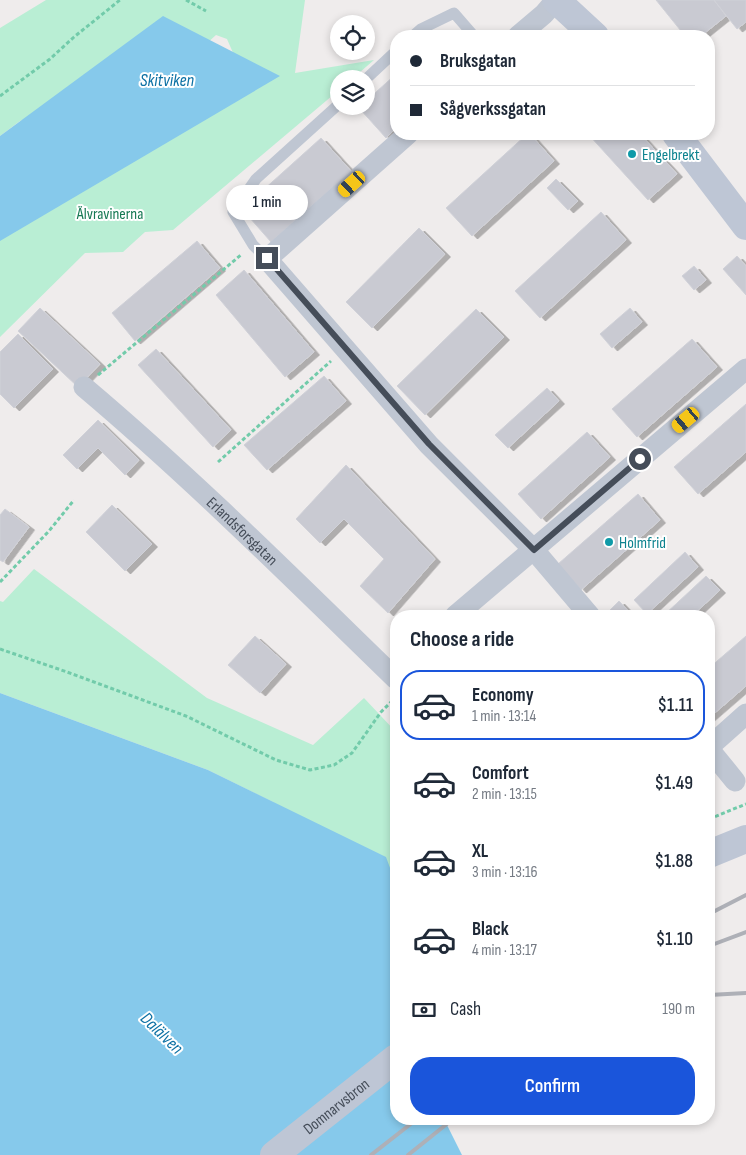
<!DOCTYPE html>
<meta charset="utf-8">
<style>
:root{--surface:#fff;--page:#f2f2f3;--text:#1f2937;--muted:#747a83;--line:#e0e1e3;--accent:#1a55db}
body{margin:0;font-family:"Sofia Sans Condensed",sans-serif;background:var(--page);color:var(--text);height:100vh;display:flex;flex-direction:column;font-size:19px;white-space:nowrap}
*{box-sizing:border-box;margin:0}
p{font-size:16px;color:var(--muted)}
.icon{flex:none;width:28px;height:28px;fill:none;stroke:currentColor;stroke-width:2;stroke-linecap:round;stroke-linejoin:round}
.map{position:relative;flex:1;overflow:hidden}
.panel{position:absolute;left:390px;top:610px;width:325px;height:515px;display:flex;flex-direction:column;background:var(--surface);border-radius:20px;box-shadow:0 2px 8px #0003}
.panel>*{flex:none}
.banner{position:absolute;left:390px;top:30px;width:325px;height:110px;border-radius:20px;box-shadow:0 2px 8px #0003;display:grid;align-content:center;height:110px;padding:0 20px;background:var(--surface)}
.controls{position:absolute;left:330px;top:15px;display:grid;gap:10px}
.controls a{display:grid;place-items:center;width:45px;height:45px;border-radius:50%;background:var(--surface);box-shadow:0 2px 8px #0003;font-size:25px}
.end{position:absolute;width:22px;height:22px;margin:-11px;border:6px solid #454d59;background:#fff;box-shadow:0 0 0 2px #fff}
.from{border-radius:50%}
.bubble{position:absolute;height:35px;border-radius:18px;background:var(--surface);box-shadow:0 2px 8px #0003;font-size:16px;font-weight:600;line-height:35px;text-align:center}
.car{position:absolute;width:15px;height:30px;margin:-15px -8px;border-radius:6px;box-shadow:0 0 4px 1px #0007;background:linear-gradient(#f5c518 24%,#345 0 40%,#f5c518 0 76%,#345 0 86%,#f5c518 0)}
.banner b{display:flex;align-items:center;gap:18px;height:48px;font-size:19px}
.banner b+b{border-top:1px solid var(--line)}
.banner i{width:12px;height:12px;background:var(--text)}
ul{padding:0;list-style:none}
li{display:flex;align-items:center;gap:15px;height:70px;margin:0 10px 8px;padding:0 10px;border:2px solid transparent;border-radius:20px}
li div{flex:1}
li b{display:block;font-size:19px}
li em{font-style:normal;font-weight:600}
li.current{border-color:var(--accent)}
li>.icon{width:45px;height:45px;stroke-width:1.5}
h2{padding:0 20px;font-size:22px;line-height:60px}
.pay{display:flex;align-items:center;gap:12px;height:55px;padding:0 20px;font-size:19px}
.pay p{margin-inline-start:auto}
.action{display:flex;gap:10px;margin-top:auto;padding:10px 20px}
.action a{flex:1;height:58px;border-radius:20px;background:var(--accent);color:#fff;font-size:20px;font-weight:600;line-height:58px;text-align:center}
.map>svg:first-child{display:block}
</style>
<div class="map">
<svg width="746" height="1155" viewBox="0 0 746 1155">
<defs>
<filter id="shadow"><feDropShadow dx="5.5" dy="3" stdDeviation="0" flood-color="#0004"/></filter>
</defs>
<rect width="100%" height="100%" fill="#efecec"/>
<g fill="#b9eed4">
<path d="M46,0h259l-10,73 79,-13 -22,19h-13v11l-166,140 -28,2 -22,20 -38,1 -85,84v-103l241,-163 -14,-32 -11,-4 -11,10 -185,76 -20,15v-108z"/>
<path d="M34,569l173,129 106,47 51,-47 32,34v159l-123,-89 -65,-32 -208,-77v-92l3,1z"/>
</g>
<g fill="#86c9eb">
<path d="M163,16l117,60 -280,165v-105z"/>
<path d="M0,693l208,77 178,87 10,27v235h48l18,36h-462z"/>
</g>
<g fill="#c9cad2" stroke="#d0d1d8" filter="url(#shadow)">
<path d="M656,0h58l12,16 -25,20h-16z"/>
<path d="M714,0h32v22l-9,7z"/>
<path d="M396,74v54l-10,10 -27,-30 1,-2h6v-5z"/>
<path d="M527,134h3l24,27 -82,75 -26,-28z"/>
<path d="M588,134h52l37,40 -29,26z"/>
<path d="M321,138l30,33 -80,71 -29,-33z"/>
<path d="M556,179l22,22 -10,9 -21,-22z"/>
<path d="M601,212l25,28 -86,78 -25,-27z"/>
<path d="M419,228l26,26 -73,74 -26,-26z"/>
<path d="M197,241l23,27 -85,73 -23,-28z"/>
<path d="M737,256l9,10v29l-23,-26z"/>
<path d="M694,266l12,14 -12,10 -12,-14z"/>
<path d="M244,270l70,82 -29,25 -69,-82z"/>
<path d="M40,308l60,56 -22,23 -60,-56z"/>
<path d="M630,308l12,14 -30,26 -12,-14z"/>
<path d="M476,309l28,28 -79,78 -28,-29z"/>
<path d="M18,334l35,35 -39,39 -14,-14v-42z"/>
<path d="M692,339l25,28 -80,70 -25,-28z"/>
<path d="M156,349l75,81 -18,17 -75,-82z"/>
<path d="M324,376l22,25 -79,69 -23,-25z"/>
<path d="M547,388l12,13 -51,47 -13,-13z"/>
<path d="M746,404v48l-48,42 -24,-27z"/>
<path d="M98,420l41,40 -14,15 -27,-27 -21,21 -14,-14z"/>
<path d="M587,432l23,25 -69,62 -23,-25z"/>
<path d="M346,465l89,94 -47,54 -28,-27 24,-27 -40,-40 -24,24 -24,-24z"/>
<path d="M638,494l22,26 -79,70 -23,-26z"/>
<path d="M112,505l40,39 -27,27 -39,-39z"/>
<path d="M5,509l24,18 -26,35 -3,-2v-45z"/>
<path d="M685,552l13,15 -51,47 -13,-14z"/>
<path d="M706,576l14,14 -28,26h-29z"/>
<path d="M619,601l14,15h-25l-2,-2z"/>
<path d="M255,636l31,28 -26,29 -32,-28z"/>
<path d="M746,636v50l-37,32v-50z"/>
</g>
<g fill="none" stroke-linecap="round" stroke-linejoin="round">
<g stroke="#72cbaa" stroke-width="3" stroke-dasharray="4 2.5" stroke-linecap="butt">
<path d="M186,0l20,11"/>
<path d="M0,96l50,-37 24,-22 46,-37"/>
<path d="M98,375l144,-121"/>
<path d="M218,462l113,-101"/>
<path d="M0,582l49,-51 25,-31"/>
<path d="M0,649l67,23 119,44 90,44 34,10 24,-5 18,-12 29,-41 13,-13"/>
<path d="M709,819l37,-15"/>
</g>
<g stroke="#bfc6d2" stroke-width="11">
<path d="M413,36l8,-7 33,-16 20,23"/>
<path d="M366,79l30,-28"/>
<path d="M267,259l-14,-14 -20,-33 23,-33 83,-75"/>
</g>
<g stroke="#bfc6d2" stroke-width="21">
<path d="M518,36l26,-22 12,-14"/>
<path d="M408,134l-141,125 162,186 105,105 56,66"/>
<path id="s1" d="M84,387c109,92 210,193 312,292"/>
<path d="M455,616l291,-247"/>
<path d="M709,747l37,-33"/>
<path d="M709,749l26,32"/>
</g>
<g stroke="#bec6d5" stroke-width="28">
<path d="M556,0l39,36"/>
<path d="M676,134l70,92"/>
<path d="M709,854l37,-15"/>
<path id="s2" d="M274,1155l122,-97"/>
</g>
<g stroke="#aeb0b7" stroke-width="4">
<path d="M709,914l37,-19"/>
<path d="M709,946l37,-14"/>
<path d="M709,995l37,-2"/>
<path d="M371,1155l46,-36"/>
<path d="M408,1155l45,-36"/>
</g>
</g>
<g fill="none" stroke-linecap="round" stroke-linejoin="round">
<path stroke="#454d59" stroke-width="6" d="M267,258l162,186 105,106 106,-91"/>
</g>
<g fill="#0f9aa8" stroke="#fff" stroke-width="2">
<circle cx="632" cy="154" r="5"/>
<circle cx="609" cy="542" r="5"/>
</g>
<g text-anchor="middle" stroke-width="4" stroke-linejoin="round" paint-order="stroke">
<g font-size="16" fill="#0d838f" stroke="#fff" text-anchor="start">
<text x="642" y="160">Engelbrekt</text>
<text x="619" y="548">Holmfrid</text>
</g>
<g font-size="16" fill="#177954" stroke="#fff">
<text x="110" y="219">Älvravinerna</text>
</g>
<g font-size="16" fill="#454d59" stroke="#fff">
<text dy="6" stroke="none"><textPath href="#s1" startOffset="214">Erlandsforsgatan</textPath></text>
<text dy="6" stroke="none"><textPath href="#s2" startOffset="79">Domnarvsbron</textPath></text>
</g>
<g font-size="18" font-style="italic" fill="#0d71a4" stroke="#fff">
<text x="167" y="86">Skitviken</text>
<text transform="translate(162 1033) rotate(44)" y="6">Dalälven</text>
</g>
</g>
</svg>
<div class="controls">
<a><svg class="icon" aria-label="locate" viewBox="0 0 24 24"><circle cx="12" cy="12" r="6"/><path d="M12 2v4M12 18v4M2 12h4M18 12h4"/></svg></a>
<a><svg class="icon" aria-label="layers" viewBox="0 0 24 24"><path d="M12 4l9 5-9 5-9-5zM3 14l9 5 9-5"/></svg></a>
</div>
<i class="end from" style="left:640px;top:459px"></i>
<i class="end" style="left:267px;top:258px"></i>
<div class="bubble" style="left:226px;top:185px;width:82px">1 min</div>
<i class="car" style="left:352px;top:184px;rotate:228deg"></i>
<i class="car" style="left:686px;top:420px;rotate:230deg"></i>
<div class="banner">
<b><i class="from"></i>Bruksgatan</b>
<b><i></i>Sågverkssgatan</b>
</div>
<section class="panel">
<h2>Choose a ride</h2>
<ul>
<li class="current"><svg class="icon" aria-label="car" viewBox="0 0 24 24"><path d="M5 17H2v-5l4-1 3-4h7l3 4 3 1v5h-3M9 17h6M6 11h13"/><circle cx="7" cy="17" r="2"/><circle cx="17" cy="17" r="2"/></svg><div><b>Economy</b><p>1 min · 13:14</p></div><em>$1.11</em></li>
<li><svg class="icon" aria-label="car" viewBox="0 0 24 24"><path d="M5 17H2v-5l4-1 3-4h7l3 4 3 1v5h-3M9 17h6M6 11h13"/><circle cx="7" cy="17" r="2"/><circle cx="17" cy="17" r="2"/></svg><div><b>Comfort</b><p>2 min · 13:15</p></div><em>$1.49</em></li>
<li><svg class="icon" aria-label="car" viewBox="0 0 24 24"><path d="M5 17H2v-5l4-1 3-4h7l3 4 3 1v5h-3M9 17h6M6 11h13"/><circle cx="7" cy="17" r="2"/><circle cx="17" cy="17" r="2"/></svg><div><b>XL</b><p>3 min · 13:16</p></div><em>$1.88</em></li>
<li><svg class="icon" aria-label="car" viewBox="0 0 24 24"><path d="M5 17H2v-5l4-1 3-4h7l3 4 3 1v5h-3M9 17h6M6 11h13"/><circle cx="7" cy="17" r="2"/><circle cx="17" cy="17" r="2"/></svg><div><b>Black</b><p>4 min · 13:17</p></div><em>$1.10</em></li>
</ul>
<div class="pay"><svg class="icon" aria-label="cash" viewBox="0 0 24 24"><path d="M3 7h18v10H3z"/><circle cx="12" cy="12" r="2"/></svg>Cash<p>190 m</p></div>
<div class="action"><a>Confirm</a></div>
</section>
</div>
